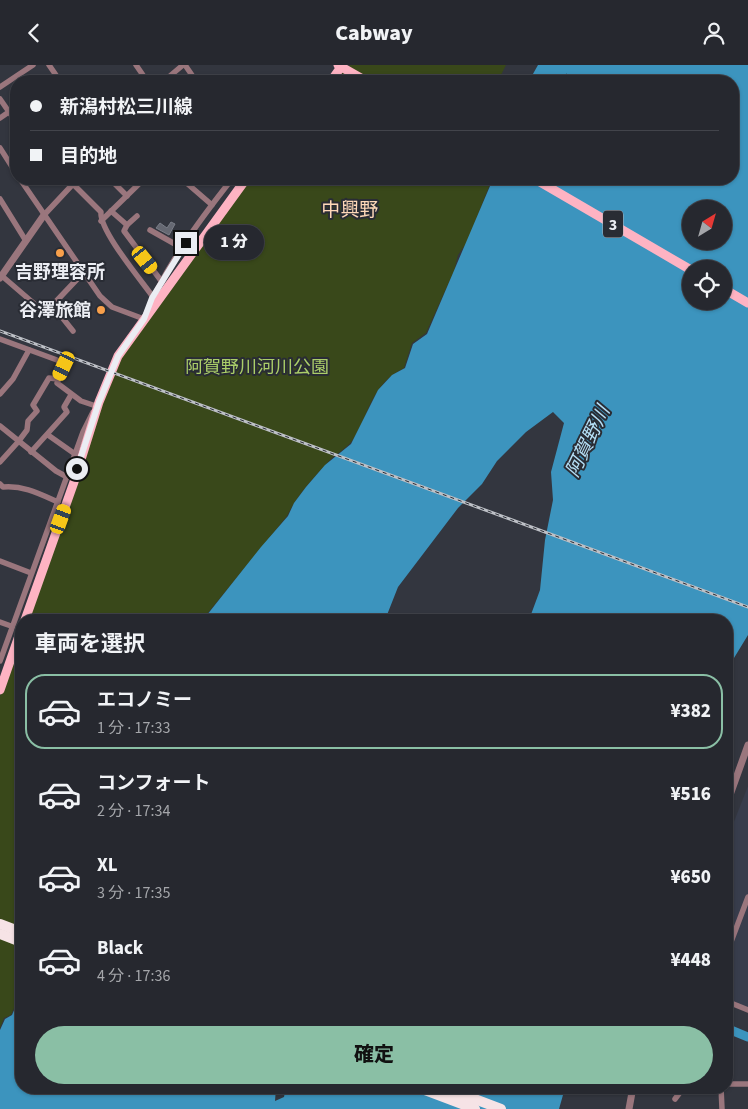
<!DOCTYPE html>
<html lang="ja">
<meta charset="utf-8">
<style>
:root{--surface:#26282f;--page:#32343b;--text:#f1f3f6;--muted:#a4a6aa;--line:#42444b;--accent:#8abfa5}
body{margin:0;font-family:"Source Sans 3","Noto Sans JP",sans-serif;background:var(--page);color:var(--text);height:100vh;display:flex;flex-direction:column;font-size:19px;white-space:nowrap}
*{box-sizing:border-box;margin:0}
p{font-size:16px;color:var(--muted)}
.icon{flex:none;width:28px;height:28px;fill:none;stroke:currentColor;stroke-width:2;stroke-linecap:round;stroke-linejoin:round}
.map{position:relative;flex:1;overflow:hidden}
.panel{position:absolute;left:15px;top:549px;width:718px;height:480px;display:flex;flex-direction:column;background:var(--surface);border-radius:20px;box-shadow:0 1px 4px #0004,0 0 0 1px var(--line)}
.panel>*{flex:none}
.banner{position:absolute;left:10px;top:10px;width:729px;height:110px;border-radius:20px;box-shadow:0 1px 4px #0004,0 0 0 1px var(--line);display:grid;align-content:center;height:110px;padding:0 20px;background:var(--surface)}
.needle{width:32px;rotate:37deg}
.buttons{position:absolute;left:682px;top:135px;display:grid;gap:10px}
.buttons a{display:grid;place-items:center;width:50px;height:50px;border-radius:50%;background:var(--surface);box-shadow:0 1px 4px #0004,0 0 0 1px var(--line);font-size:25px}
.end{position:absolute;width:22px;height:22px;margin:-11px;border:6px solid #ebedf3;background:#111;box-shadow:0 0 0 2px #111}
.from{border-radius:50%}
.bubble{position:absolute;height:35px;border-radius:18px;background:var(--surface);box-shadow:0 1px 4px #0004,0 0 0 1px var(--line);font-size:16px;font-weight:800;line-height:35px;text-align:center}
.car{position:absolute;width:15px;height:30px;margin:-15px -8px;border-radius:6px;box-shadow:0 0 4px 1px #0007;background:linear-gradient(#f5c518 24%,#345 0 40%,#f5c518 0 76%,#345 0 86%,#f5c518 0)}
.banner b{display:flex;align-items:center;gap:18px;height:48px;font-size:19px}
.banner b+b{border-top:1px solid var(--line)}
.banner i{width:12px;height:12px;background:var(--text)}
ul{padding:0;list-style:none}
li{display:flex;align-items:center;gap:15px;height:75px;margin:0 10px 8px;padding:0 10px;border:2px solid transparent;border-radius:20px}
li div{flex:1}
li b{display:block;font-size:19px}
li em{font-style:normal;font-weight:800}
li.current{border-color:var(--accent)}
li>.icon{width:45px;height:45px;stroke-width:1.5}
h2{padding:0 20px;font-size:22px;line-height:60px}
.primary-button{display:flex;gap:10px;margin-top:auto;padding:10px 20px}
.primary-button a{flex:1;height:58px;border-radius:30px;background:var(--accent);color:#111;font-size:20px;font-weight:800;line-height:58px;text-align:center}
header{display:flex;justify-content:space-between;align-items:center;height:65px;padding:0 20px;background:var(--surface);font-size:22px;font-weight:800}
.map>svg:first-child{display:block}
</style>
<header><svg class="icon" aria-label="back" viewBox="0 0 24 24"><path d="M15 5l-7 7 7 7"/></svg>Cabway<svg class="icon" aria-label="person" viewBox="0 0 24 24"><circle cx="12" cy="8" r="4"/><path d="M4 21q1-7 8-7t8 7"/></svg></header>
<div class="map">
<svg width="748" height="1044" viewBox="0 0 748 1044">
<rect width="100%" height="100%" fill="#33363f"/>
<path fill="#383d4c" d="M748,721v225l-22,-9v-160z"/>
<g fill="#39481a">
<path d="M350,0h156l-8,16h-163z"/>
<path d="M250,114h242l-25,63 -9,13 -4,16 -28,62 -14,10 -8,25c-33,16 -34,45 -52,73 -6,8 -17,13 -23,20 -16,17 -32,34 -42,55l-85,104h-175l70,-209 23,-53z"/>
<path d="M21,571v357l-10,22 -7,3 -4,10v-332z"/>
</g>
<g fill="#3c94be" fill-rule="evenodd">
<path d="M538,0h210v570l-14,23 -8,28v-66h-197l11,-30 5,-50 8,-40 -2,-28 13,-49 -11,-11 -27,20 -29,29 -15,23 -24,24 -60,79 -13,33h-182l58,-73 27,-31 6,-13 12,-16 19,-22 26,-21 27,-54 14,-15 13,-7 8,-24 14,-10 66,-155h239v-98h-167l2,-8 -6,8h-32zM691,144h33v32h-33zM691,204h33v32h-33z"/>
<path d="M21,929v93l255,1 -1,13 9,-4 2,-10 279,1 -6,21h-559v-79l5,-11 7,-4z"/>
</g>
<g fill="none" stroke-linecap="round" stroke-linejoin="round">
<path stroke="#3c94be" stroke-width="9" d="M726,963l22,9"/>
</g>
<path fill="#656872" stroke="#7a7e88" d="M171,157l4,2 -6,11 -13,-7 4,-5 7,5z"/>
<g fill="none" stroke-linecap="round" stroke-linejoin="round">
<g stroke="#9a767d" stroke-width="5.5">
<path d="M49,0l11,16"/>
<path d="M136,0l11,16"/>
<path d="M185,0l11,16"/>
<path d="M164,16l19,-16"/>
<path d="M0,22l33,-22"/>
<path d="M0,34l16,23"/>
<path d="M0,53l16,-11"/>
<path d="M0,83l16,25"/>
<path d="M20,114l80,117 12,11 32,12c20,-51 54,-97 88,-140"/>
<path d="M110,114l17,17"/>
<path d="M182,114l30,26"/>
<path d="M73,119l28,28c-2,18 40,68 52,85"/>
<path d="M0,134l26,42"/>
<path d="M111,146l16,14 10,-9"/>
<path d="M44,150l29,-31 -5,-5"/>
<path d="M101,156l43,-42"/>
<path d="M127,160l-3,6 38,51"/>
<path d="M150,165l32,18"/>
<path d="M2,211l43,37 38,-40"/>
<path d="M53,241l20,25"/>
<path d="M0,274l57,21 7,6 -7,17 24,18 15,5"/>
<path d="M0,329l13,-15 16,-29"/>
<path d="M0,361l56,45 11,6"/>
<path d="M48,370l27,19"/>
<path d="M31,387l36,-40 -3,-5 7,-12"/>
<path d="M0,397l18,-20 9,-12 1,-9 9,-10 -4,-6 16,-27 9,1"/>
<path d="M0,419l3,3c20,-2 37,7 55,15"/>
<path d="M0,496l31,12"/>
<path d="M0,557l11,4"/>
<path d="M0,596l83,-229 10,-20"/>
<path d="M726,890l22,-58"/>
<path d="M726,936l22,9"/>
<path d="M726,1019h22"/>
<path d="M721,1022l1,22"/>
<path d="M675,1034l9,-12"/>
</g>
<g stroke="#9a767d" stroke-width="7">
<path d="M0,213l44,-63"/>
<path d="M726,741l22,-61"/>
<path d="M629,1044l4,-22"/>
</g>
<g stroke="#feb3c3" stroke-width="9">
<path d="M338,0l28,16"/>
<path d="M331,16l10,-14"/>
<path d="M535,114l156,91"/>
<path d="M724,224l24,14"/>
<path d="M25,555l49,-138 25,-80 19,-46 128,-177"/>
<path d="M0,625l21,-60"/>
</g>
<g stroke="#f6e3e6" stroke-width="10">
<path d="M0,859l21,8"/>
<path d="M0,869l21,8"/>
<path d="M417,1022l58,22"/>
<path d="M443,1022l58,22"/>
</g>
<defs>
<path id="rail" d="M0,266l748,276"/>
</defs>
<use href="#rail" stroke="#bdc0c6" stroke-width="3"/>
<use href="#rail" stroke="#292c34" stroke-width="1" stroke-dasharray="4" stroke-linecap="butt"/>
</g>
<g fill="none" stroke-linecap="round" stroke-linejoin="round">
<path stroke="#ebedf3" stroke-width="6" d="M77,404l22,-67 19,-46 26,-37 8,-21 34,-55"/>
</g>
<g fill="#f8a04b" stroke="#292c34" stroke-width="2">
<circle cx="60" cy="188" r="5"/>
<circle cx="101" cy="245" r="5"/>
</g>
<g text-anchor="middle" stroke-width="4" stroke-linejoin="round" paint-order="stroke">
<rect fill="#292c34" stroke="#b1b3ba" stroke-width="1" x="603" y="145.5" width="20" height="27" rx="4"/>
<g font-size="16" font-weight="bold" fill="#ebedf3">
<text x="613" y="165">3</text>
</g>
<g font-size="18" font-weight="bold" fill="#ebedf3" stroke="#292c34">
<text x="60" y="213">吉野理容所</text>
<text x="91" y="251" text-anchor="end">谷澤旅館</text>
</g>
<g font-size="18" fill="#abce69" stroke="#292c34">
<text x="257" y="308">阿賀野川河川公園</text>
</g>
<g font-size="19" fill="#fed8b8" stroke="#292c34">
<text x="350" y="151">中興野</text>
</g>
<g font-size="19" font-style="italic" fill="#b6e0f7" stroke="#292c34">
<text transform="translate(587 376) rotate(-64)" y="7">阿賀野川</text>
</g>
</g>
</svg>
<div class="buttons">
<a><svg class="needle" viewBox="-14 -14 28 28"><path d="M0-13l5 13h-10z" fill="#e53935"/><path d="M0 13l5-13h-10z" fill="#a4a6aa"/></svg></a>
<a><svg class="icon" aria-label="locate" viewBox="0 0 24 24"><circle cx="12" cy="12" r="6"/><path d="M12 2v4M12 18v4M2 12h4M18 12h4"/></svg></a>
</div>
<i class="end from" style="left:77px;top:404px"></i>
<i class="end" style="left:186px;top:178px"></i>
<div class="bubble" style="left:204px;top:160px;width:60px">1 分</div>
<i class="car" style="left:145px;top:195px;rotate:141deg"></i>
<i class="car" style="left:64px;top:301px;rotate:205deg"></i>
<i class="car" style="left:61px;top:454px;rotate:20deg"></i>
<div class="banner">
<b><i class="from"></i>新潟村松三川線</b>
<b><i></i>目的地</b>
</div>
<section class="panel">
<h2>車両を選択</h2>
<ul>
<li class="current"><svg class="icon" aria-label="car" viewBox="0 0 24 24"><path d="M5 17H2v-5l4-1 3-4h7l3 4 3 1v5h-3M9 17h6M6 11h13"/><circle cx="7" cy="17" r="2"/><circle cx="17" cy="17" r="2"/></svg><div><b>エコノミー</b><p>1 分 · 17:33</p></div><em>¥382</em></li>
<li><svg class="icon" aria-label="car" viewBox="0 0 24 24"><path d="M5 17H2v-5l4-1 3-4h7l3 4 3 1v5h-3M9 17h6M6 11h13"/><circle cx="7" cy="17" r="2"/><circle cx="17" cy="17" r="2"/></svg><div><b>コンフォート</b><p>2 分 · 17:34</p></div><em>¥516</em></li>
<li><svg class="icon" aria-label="car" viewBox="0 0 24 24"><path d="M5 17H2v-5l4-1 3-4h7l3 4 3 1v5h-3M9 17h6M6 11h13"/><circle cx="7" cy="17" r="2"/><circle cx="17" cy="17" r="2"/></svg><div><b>XL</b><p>3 分 · 17:35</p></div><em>¥650</em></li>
<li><svg class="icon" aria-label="car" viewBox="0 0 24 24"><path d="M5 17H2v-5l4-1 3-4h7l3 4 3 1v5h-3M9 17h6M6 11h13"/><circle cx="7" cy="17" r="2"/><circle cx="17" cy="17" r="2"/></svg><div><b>Black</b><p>4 分 · 17:36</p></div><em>¥448</em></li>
</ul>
<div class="primary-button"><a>確定</a></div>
</section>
</div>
